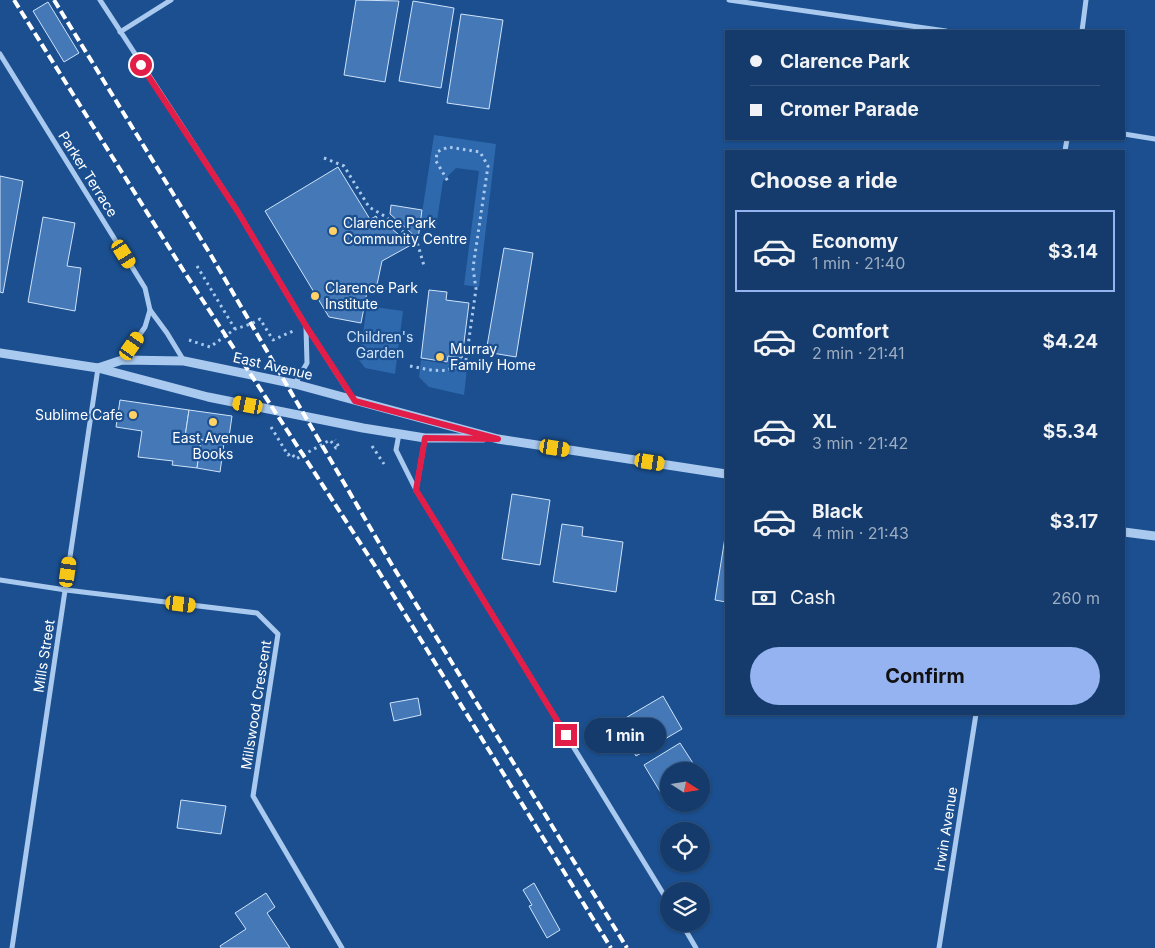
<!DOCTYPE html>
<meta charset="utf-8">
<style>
:root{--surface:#143b6b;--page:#214673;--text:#f1f3f6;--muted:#9dadc1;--line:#33557e;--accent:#95b2f1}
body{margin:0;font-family:Inter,sans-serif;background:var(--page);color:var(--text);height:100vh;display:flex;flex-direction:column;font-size:19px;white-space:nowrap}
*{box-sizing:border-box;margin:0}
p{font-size:16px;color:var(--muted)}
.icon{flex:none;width:28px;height:28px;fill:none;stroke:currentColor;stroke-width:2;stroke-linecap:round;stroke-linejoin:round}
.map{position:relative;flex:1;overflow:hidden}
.sheet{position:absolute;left:725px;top:150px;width:400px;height:565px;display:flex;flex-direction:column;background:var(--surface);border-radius:0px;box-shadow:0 1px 4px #0004,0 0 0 1px var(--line)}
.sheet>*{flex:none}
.guide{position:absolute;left:725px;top:30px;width:400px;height:110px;border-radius:0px;box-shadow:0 1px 4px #0004,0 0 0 1px var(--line);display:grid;align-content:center;height:110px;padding:0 25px;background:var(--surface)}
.needle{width:32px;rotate:102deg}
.controls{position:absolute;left:660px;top:762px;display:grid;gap:10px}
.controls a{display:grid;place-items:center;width:50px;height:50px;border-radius:50%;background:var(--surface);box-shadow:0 1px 4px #0004,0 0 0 1px var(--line);font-size:25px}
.end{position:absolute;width:22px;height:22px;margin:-11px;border:6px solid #e11d48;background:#fff;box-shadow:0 0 0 2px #fff}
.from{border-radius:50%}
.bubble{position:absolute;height:35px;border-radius:18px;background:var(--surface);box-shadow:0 1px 4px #0004,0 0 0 1px var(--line);font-size:16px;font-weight:700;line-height:35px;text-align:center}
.car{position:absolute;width:15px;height:30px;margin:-15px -8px;border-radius:6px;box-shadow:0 0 4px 1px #0007;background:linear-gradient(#f5c518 24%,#345 0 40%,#f5c518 0 76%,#345 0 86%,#f5c518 0)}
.guide b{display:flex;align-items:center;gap:18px;height:48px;font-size:19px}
.guide b+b{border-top:1px solid var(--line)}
.guide i{width:12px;height:12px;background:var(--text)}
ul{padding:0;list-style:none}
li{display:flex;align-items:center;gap:15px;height:82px;margin:0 10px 8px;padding:0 15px;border:2px solid transparent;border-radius:0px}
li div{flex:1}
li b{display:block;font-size:19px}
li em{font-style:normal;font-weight:700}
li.current{border-color:var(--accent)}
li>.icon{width:45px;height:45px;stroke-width:1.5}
h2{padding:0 25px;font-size:22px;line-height:60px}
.pay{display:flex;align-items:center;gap:12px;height:55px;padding:0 25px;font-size:19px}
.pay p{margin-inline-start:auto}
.cta{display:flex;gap:10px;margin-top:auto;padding:10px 25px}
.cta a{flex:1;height:58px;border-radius:30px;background:var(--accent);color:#111;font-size:20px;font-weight:700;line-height:58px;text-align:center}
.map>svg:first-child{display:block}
</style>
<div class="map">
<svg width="1155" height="948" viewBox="0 0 1155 948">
<rect width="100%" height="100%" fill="#1b4f8f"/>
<g fill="#2e69ad">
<path d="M434,135l62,9 -17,143 -15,-2 15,-114 -23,-3 -13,13 -7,47 -16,-2z"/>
<path d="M367,306l36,5 -8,63 -30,-6 -6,-8z"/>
<path d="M448,358l20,2 -4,35 -35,-8 -10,-10 2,-17 26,4z"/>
</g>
<g fill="#4478b7" stroke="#cfe3fa">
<path d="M356,0l43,1 -14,81 -41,-7z"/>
<path d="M413,1l41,7 -13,80 -42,-7z"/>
<path d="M48,2l31,51 -15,9 -31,-51z"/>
<path d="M461,14l42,6 -14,89 -42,-6z"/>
<path d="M338,167l38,62 9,-6 26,22 -29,16 -7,33 -8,-2 -6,31 -32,-6 -64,-106z"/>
<path d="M0,176l23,5 -20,112 -3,-1z"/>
<path d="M391,205l31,5 -4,29 -28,-25z"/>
<path d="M376,216l5,9 -5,3 -5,-9z"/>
<path d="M43,217l32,6 -8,43 14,2 -6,43 -47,-9z"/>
<path d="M504,248l29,5 -17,104 -30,-5z"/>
<path d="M429,290l18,2 -1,8 23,3 -7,55 -14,-2 -1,6 -26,-4z"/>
<path d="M120,400l69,10 -4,27 16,3 -4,28 -25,-3 1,-4 -35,-4 4,-26 -26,-4z"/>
<path d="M189,410l43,6 -4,28 -43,-7z"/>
<path d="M201,440l23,3 -4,29 -23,-4z"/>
<path d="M512,494l38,6 -10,65 -38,-6z"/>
<path d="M562,524l21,3 -1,9 41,6 -7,50 -63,-10z"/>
<path d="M726,531v71l-11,-2z"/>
<path d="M663,696l19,33 -46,27 -19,-33z"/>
<path d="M418,698l3,17 -27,6 -4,-18z"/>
<path d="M680,743l18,28h-29v33h8l-7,4 -26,-43z"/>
<path d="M181,800l45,6 -5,28 -44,-6z"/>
<path d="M534,883l26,47 -13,8 -18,-32 3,-1 -9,-15z"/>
<path d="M266,893l9,14 -8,6 23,35h-69l-1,-2 26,-17 -11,-16z"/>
</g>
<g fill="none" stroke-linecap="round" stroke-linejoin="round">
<g stroke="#a9c9ee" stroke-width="3" stroke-dasharray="2.5 4" stroke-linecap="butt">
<path d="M324,158l20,8 25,41 17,10 32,28 6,21"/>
<path d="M197,266l38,63"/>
<path d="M189,340l21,7 25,-18 16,-5 9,-5 13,21 20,-9"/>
<path d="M410,366c21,4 39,10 56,-6l10,-71 -3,-21 15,-102 -8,-14 -32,-5 -11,5 -1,9 13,22"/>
<path d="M271,427l17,28 3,-2 5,6 34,-19 6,8 3,-1 -4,-7"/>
<path d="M372,446l12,18"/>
</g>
<g stroke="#a9c9ee" stroke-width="5">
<path d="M100,0l138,212 68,114 47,73"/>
<path d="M729,0l217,31"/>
<path d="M1082,31l4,-31"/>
<path d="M120,32l51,-32"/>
<path d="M0,54l145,234 5,22 17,23 17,28"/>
<path d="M1124,134l31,5"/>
<path d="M1065,151l2,-12"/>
<path d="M122,360l23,-33 5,-17"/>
<path d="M295,384l12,-21 -1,-35"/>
<path d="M399,434l-3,16 20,40 253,413"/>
<path d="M416,490l9,-52"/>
<path d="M0,580l66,10 191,23 21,21 -25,162 89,152"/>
<path d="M682,924l14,24"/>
<path d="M12,948l86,-580"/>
<path d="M939,948l37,-234"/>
</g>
<g stroke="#a9c9ee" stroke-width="9">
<path d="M0,353l98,15 110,29 155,31 62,10h58"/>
<path d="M98,368l24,-8 62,1 111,23 203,55 228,35"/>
<path d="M1124,532l31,4"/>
</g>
<g stroke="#fff" stroke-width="4" stroke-dasharray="9 4" stroke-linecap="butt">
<path d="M14,0l171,273 194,299 232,376"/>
<path d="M54,0l158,257 180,308 235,383"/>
</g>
</g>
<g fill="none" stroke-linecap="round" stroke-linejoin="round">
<path stroke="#e11d48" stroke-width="6" d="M141,65l97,147 68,114 49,75 143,38 -73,-1 -9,52 150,245"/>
</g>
<g fill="#ffd166" stroke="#1b4f8f" stroke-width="2">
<circle cx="333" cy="231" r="5"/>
<circle cx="315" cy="296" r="5"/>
<circle cx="440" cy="357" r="5"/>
<circle cx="133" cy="415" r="5"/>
<circle cx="213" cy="422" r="5"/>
</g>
<g text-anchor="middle" stroke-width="4.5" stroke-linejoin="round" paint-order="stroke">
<g font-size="14" fill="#fff" stroke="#1b4f8f">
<text transform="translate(88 174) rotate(58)" y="5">Parker Terrace</text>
<text transform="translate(273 366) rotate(13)" y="5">East Avenue</text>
<text transform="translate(44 656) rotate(-81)" y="5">Mills Street</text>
<text transform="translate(256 705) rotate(-81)" y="5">Millswood Crescent</text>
<text transform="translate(946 829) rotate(-81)" y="5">Irwin Avenue</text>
</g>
<g font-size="14" fill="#fff" stroke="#1b4f8f" text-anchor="start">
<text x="343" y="228">Clarence Park<tspan x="343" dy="16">Community Centre</tspan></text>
<text x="325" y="293">Clarence Park<tspan x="325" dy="16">Institute</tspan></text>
<text x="450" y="354">Murray<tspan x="450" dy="16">Family Home</tspan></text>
<text x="123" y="420" text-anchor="end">Sublime Cafe</text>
<text x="213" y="443" text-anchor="middle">East Avenue<tspan x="213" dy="16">Books</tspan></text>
</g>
<g font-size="14" fill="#cfe3fa" stroke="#1b4f8f">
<text x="380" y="342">Children's<tspan x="380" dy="16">Garden</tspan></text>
</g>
</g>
</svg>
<div class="controls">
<a><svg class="needle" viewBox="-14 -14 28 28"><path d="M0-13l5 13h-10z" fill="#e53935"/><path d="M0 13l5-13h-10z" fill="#9dadc1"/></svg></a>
<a><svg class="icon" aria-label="locate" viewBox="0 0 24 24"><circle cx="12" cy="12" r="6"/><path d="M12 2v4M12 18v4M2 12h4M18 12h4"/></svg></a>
<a><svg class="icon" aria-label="layers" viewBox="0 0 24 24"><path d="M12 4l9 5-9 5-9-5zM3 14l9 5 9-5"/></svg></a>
</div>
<i class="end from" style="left:141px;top:65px"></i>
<i class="end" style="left:566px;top:735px"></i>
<div class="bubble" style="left:584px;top:718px;width:82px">1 min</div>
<i class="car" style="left:124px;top:254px;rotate:148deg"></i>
<i class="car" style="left:132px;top:346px;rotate:35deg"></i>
<i class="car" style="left:248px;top:405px;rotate:281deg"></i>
<i class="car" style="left:555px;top:448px;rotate:99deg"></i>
<i class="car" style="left:650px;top:462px;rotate:99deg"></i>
<i class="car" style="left:68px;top:572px;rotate:8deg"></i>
<i class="car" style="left:181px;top:604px;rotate:97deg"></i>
<div class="guide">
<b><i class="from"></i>Clarence Park</b>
<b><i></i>Cromer Parade</b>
</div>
<section class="sheet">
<h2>Choose a ride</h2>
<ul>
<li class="current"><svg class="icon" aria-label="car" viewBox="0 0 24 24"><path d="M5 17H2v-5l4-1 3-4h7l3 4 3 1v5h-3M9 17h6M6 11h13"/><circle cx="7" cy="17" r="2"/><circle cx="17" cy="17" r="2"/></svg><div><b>Economy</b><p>1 min · 21:40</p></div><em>$3.14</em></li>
<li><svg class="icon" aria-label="car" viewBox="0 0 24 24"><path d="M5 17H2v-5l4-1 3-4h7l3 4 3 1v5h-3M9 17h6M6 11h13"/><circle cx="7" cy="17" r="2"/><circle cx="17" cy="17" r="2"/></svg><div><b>Comfort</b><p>2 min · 21:41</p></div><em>$4.24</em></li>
<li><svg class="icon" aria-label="car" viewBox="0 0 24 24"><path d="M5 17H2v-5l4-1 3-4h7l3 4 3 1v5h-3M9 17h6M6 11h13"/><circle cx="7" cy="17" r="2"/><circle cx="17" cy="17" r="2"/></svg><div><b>XL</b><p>3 min · 21:42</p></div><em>$5.34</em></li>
<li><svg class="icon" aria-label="car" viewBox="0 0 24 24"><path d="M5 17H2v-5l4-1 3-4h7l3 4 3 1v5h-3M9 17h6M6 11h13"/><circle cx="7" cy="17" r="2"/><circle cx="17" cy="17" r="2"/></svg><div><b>Black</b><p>4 min · 21:43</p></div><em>$3.17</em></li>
</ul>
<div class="pay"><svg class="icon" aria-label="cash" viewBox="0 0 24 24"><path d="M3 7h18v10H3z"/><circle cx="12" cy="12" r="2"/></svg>Cash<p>260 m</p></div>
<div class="cta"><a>Confirm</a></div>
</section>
</div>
